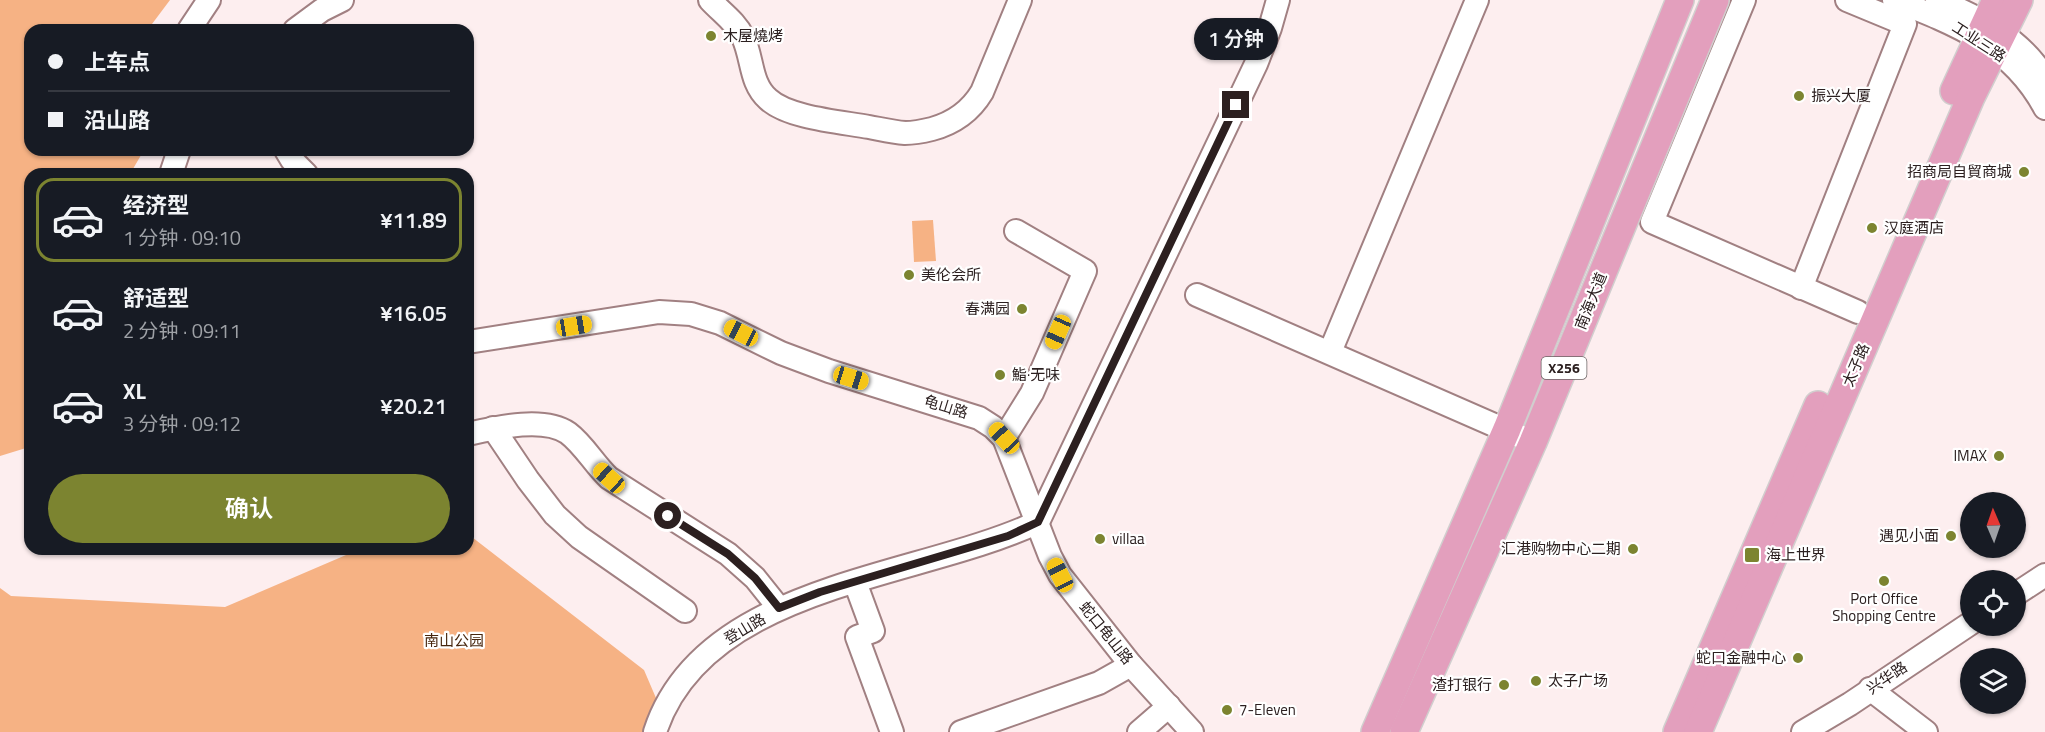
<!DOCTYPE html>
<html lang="zh">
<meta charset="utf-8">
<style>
:root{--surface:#171b24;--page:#20242c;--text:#f1f3f6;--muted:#9ea1a6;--line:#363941;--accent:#7c8430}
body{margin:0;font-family:"Titillium Web","Noto Sans SC",sans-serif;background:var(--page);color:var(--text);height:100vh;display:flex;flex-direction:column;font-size:22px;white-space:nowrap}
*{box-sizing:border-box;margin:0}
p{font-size:20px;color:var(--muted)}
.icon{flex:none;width:33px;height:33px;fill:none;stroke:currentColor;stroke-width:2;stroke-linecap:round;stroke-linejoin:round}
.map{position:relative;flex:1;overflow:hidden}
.details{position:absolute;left:24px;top:168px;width:450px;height:387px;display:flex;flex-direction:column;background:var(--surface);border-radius:18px;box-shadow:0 2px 4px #0004}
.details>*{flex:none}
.top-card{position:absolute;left:24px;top:24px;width:450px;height:132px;border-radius:18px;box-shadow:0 2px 4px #0004;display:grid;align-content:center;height:132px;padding:0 24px;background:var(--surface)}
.needle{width:39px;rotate:358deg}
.controls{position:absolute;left:1960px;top:492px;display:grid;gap:12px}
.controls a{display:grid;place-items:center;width:66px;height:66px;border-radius:50%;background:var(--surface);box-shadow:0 2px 4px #0004;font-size:30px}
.end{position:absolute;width:27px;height:27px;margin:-14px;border:8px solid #2c2020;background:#fff;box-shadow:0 0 0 3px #fff}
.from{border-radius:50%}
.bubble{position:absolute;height:42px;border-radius:21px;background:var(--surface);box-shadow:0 2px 4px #0004;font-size:20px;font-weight:600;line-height:42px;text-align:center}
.car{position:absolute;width:18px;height:36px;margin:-18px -9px;border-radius:8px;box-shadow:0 0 4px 2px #0007;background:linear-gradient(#f5c518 24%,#345 0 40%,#f5c518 0 76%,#345 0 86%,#f5c518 0)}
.top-card b{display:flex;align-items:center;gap:21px;height:57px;font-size:22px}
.top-card b+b{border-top:2px solid var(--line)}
.top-card i{width:15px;height:15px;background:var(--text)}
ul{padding:10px 0 0;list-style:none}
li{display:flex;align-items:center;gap:18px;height:84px;margin:0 12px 9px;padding:0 12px;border:3px solid transparent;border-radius:18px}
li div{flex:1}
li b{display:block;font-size:22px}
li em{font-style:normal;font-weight:600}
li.on{border-color:var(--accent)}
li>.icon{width:54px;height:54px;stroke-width:1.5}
.primary-button{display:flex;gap:12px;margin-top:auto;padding:12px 24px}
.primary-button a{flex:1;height:69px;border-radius:36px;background:var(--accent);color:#fff;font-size:24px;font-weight:600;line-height:69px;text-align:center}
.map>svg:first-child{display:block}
</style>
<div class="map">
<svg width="2045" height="732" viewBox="0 0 2045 732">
<rect width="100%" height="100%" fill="#fdeeef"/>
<g fill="#f6b284">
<path d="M0,0h170l-21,28v2h-119v120h114l-14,24h-100v275l-4,-1 -26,8z"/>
<path d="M933,220l3,41 -22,1 -2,-41z"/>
<path d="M468,534l176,136 12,28 -1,34h-655v-144l11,8 214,11 135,-58h108z"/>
</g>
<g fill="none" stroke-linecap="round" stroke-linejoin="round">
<defs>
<g id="minor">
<path d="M710,0c11,12 26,22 33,37 10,22 7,46 25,62 20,19 74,23 101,28 11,2 24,5 36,6 8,0 19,-2 27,-4 22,-6 38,-17 50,-37l38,-92"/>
<path d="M1744,0l-92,222 206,90"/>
<path d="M1894,0c62,24 118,46 151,108"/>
<path d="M1937,0c42,17 83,38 108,78"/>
<path d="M189,30l20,-30"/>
<path d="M295,30l27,-20 20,-10"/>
<path d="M286,150l6,10 14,14"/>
<path d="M171,174l8,-24"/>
<path d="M1801,288l104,-264 -58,-24"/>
<path d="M1197,295l336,147"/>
<path d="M468,342l191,-30 32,2 29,9 61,30 48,18 150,47 14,9 11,11 46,118 10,19 71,90 61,67"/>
<path d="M1330,352l147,-352"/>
<path d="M493,428l35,52 27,35 24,22 106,74"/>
<path d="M468,434c27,-6 75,-18 100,-1 16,12 26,31 41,45l119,76 27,24 24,30"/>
<path d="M1004,438l28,-45 53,-122 -69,-40"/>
<path d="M1038,522l218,-458 14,-36 8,-28"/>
<path d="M855,582l18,49 -16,6 35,95"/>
<path d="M2016,594l29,-19"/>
<path d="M1870,689l56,43"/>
<path d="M655,732c48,-148 263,-153 383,-210"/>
<path d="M961,732l138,-49 32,-18"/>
<path d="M1139,732l30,-26"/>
<path d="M1803,732l47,-28 121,-81"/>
</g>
<g id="major">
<path d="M1954,91l42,-91"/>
<path d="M1375,732l132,-303 173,-429"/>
<path d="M1404,732l129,-290 182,-442"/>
<path d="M1677,732l141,-327"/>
<path d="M1698,732l273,-635 48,-97"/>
</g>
</defs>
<use href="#minor" stroke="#a18082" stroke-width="26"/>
<use href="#major" stroke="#d1cece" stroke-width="30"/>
<use href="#minor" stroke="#fff" stroke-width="22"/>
<use href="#major" stroke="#e39fbd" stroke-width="27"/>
</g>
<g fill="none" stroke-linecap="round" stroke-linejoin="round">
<path stroke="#2c2020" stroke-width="8" d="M668,516l60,38 27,24 24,30 41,-16 188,-56 30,-14 198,-417"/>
</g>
<g fill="#7c8430" stroke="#fff" stroke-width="2">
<circle cx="711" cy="36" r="6"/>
<circle cx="1799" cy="96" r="6"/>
<circle cx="2024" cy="172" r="6"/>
<circle cx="1872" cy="228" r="6"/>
<circle cx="909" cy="275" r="6"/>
<circle cx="1022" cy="309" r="6"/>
<circle cx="1000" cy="375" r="6"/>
<circle cx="1999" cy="456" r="6"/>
<circle cx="1951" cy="536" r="6"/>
<circle cx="1100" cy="539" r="6"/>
<circle cx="1633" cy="549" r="6"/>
<rect x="1744" y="547" width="16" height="16" rx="3"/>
<circle cx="1884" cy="581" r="6"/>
<circle cx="1798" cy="658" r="6"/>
<circle cx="1536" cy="681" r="6"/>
<circle cx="1504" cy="685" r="6"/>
<circle cx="1227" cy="710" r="6"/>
</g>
<g text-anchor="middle" stroke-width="4.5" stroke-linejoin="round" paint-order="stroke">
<rect fill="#fff" stroke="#6b6363" stroke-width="1.5" x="1541.5" y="357" width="45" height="22" rx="4.5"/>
<g font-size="14" font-weight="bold" fill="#2c2020">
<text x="1564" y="373">X256</text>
</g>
<g font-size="15" fill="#2c2020" stroke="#fff" text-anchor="start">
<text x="723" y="41">木屋燒烤</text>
<text x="1811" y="101">振兴大厦</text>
<text x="2012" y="177" text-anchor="end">招商局自貿商城</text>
<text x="1884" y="233">汉庭酒店</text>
<text x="921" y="280">美伦会所</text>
<text x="1010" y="314" text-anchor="end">春满园</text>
<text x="1012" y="380">鮨·无味</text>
<text x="1987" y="461" text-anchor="end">IMAX</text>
<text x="1939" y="541" text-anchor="end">遇见小面</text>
<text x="1112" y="544">villaa</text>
<text x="1621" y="554" text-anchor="end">汇港购物中心二期</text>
<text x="1766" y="560">海上世界</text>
<text x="1884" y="604" text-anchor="middle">Port Office<tspan x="1884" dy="17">Shopping Centre</tspan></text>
<text x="1786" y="663" text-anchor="end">蛇口金融中心</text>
<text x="1548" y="686">太子广场</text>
<text x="1492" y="690" text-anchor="end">渣打银行</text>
<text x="1239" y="715">7-Eleven</text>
</g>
<g font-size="15" fill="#2c2020" stroke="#fff">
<text transform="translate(1979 42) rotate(33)" y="5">工业三路</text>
<text transform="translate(1591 301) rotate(-68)" y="5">南海大道</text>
<text transform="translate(1856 365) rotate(-67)" y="5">太子路</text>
<text transform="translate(946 407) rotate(17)" y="5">龟山路</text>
<text transform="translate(745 629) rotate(-31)" y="5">登山路</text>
<text transform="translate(1106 633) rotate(51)" y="5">蛇口龟山路</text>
<text transform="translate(1887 678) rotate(-34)" y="5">兴华路</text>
</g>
<g font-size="15" fill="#48270e" stroke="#fff">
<text x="454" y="646">南山公园</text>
</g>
</g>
</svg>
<div class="controls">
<a><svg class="needle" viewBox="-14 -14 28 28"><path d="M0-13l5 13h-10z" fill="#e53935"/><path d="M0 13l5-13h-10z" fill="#9ea1a6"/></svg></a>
<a><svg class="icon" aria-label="locate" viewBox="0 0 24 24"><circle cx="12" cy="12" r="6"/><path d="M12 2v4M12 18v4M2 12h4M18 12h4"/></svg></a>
<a><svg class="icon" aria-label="layers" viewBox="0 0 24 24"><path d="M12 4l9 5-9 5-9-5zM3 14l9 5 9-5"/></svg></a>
</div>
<i class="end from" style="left:668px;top:516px"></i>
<i class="end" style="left:1236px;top:105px"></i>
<div class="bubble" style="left:1194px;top:18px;width:84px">1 分钟</div>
<i class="car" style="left:574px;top:326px;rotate:81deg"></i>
<i class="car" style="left:1058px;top:332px;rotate:204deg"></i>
<i class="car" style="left:741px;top:333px;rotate:297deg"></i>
<i class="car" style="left:851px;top:378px;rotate:107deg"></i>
<i class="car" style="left:1004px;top:438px;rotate:317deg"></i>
<i class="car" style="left:609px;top:478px;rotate:312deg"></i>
<i class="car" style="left:1060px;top:575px;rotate:333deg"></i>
<div class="top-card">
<b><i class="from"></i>上车点</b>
<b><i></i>沿山路</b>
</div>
<section class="details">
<ul>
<li class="on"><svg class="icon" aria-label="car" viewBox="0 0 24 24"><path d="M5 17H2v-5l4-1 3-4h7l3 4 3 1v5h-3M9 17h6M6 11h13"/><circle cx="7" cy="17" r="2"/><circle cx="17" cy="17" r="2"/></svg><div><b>经济型</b><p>1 分钟 · 09:10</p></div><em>¥11.89</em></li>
<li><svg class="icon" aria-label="car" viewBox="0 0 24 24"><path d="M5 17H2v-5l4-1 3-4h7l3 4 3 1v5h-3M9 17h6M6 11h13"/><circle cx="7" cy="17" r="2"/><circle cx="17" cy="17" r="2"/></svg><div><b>舒适型</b><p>2 分钟 · 09:11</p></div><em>¥16.05</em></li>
<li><svg class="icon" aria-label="car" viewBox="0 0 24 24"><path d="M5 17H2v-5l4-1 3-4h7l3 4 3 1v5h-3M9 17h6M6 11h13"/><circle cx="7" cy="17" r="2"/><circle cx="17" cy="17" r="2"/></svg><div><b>XL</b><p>3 分钟 · 09:12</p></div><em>¥20.21</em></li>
</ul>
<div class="primary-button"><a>确认</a></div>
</section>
</div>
